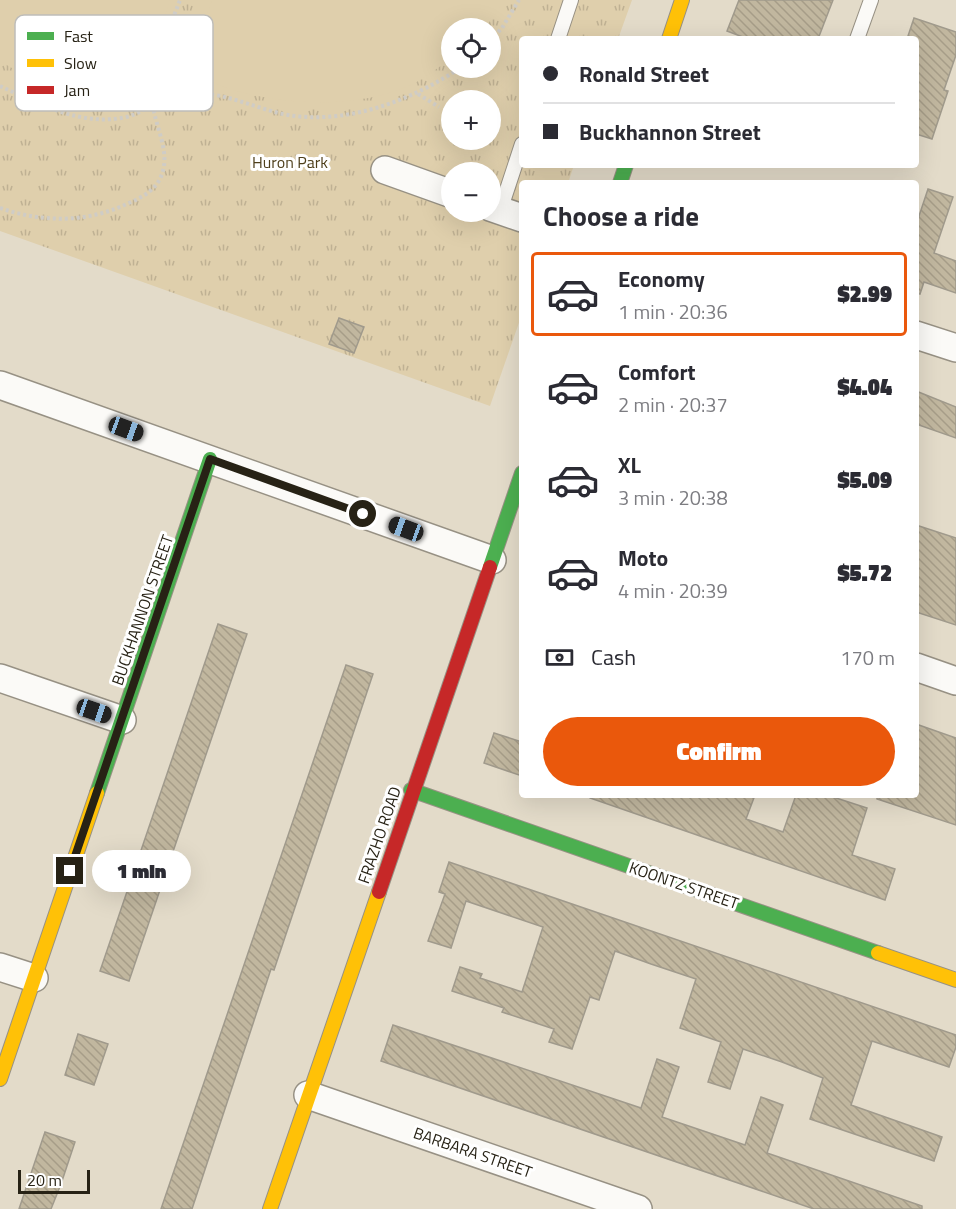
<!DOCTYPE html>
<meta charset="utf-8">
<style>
:root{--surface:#fff;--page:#f2f2f3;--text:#2b2b33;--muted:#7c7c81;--line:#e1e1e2;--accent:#ea580c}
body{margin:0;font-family:"Titillium Web",sans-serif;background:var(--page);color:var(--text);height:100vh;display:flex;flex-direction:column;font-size:22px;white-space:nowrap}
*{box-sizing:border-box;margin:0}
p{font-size:20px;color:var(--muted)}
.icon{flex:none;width:33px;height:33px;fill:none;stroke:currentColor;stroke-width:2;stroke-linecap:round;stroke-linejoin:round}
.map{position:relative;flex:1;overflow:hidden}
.side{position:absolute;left:519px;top:180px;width:400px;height:618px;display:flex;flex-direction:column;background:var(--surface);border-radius:6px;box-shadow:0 6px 24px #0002}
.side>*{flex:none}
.hud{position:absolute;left:519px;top:36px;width:400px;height:132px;border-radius:6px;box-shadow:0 6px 24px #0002;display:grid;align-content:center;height:132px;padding:0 24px;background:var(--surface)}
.fabs{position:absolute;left:441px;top:18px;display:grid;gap:12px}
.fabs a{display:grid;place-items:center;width:60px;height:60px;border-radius:50%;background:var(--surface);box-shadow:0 6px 24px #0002;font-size:30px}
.scale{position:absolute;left:18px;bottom:15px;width:72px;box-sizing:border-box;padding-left:6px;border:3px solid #272215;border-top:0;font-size:16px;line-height:21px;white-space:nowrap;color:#272215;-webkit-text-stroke:4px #fff;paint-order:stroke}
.end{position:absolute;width:27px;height:27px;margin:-14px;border:8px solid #272215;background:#fff;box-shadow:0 0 0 3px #fff}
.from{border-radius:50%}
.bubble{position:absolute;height:42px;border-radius:21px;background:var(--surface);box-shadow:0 6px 24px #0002;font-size:20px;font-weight:800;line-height:42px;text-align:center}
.car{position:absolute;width:18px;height:36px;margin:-18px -9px;border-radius:8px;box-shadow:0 0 4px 2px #0007;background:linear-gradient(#222 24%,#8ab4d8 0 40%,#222 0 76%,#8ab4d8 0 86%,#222 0)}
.hud b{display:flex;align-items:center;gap:21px;height:57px;font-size:22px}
.hud b+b{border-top:2px solid var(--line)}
.hud i{width:15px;height:15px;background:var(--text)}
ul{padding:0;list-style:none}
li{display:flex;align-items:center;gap:18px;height:84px;margin:0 12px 9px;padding:0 12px;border:3px solid transparent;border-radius:6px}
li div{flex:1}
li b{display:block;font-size:22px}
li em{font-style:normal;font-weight:800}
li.on{border-color:var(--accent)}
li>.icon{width:54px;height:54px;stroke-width:1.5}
h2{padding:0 24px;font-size:27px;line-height:72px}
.pay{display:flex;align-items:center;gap:15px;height:66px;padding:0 24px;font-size:22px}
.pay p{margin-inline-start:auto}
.primary-button{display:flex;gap:12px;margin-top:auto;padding:12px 24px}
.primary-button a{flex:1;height:69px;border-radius:36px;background:var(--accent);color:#fff;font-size:24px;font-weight:800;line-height:69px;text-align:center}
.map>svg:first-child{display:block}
</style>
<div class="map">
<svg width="956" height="1209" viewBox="0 0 956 1209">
<defs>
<pattern id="grass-tufts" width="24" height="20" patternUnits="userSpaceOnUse" patternTransform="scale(1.5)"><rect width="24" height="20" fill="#dfcfac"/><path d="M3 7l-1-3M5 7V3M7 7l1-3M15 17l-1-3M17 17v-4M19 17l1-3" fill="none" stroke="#bfb193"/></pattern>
<pattern id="building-back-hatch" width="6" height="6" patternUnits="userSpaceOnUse" patternTransform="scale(1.5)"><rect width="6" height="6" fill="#c1b79f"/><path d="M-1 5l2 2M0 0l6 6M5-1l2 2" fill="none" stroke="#a69d88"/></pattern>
</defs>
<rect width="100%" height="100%" fill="#e3dbc9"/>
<path fill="url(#grass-tufts)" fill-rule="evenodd" d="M0,0h632l-14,39h-96v126h52l-6,18h-46v131l-32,92 -490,-175zM452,28h38v40h-38zM452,100h38v40h-38zM452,172h38v40h-38z"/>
<g fill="#dfcfac">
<path d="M0,0h170c-8,23 -18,74 -36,90 -27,24 -108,-12 -134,-29z"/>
<path d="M212,0h293l-20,28h-33l-1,31c-12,8 -25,18 -38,25 -54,25 -127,22 -183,5 -14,-4 -28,-12 -42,-19z"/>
</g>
<g fill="url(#building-back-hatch)" stroke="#a09a8c" stroke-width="1.5">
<path d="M739,0h94l-15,39h-70l-21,-8z"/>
<path d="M914,18l42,14v23l-12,35 4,1 -16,48 -16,-5v-95h-9z"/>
<path d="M928,189l25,8 -19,56 22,8v32l-32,-11 -4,12 -4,-1v-68z"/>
<path d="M339,318l25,9 -10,26 -25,-9z"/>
<path d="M916,391l40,16v31l-40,-14z"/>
<path d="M916,525l40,13v87l-40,-13z"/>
<path d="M218,624l29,10 -118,347 -29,-10z"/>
<path d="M346,665l27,9 -99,296 -3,-1 -79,240h-31z"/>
<path d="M916,724l40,14v87l-79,-26v-4h39z"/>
<path d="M494,733l28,9v34l-38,-13z"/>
<path d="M590,795h165l-9,24 37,13 13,-37h31l40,13 -15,47 43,14 -10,31 -295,-102z"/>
<path d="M449,862l507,173v12l-7,20 -77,-26 -21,64 91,32 -8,24 -124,-42 13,-41 -41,-16 -39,-13 -13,40 -22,-7 13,-40 -41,-14 16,-49 -45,-15 -36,-13 -16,49 -9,-3 -18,52 -23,-7 5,-13 -52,-17 2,-4 -52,-17 8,-24 22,7 -2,4 42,14 21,-65 -77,-26 -15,47 -23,-7 17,-47 -6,-2z"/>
<path d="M393,1025l248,83 16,-49 22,8 -17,50 83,28 16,-48 22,8 -16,48 155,53v3h-108l-433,-148z"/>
<path d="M78,1034l30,10 -14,41 -29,-10z"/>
<path d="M45,1132l30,10 -14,42 -10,25h-32z"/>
</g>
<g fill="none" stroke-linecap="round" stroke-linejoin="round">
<defs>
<g id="lane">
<path d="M558,39l13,-39"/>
<path d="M857,39l14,-39"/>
<path d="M500,211l22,-67"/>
</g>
<g id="street">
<path d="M385,170l67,24"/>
<path d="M490,207l32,11"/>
<path d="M916,335l40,13"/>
<path d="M0,385l492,175"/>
<path d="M916,667l40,14"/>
<path d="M0,678l122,42"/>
<path d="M0,967l34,11"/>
<path d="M308,1095l330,114"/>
</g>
<g id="fast">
<path d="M620,183l6,-18"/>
<path d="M490,567l32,-94"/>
<path d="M411,790l467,163"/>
<path d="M97,793l113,-334"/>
</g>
<g id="slow">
<path d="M669,39l13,-39"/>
<path d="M878,953l78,27"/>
<path d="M0,1079l97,-286"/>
<path d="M270,1209l109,-317"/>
</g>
<path id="jam" d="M379,892l111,-325"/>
</defs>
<use href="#lane" stroke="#979184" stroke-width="16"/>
<use href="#street" stroke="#979184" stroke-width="30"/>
<use href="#fast" stroke="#979184" stroke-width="16"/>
<use href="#slow" stroke="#979184" stroke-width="16"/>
<use href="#jam" stroke="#979184" stroke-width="16"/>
<g stroke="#cfccc6" stroke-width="4" stroke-dasharray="3 3" stroke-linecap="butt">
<path d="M490,41l12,-13 17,-28"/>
<path d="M0,86c39,18 82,41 126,31 14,-3 24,-13 37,-17 13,-5 32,-7 45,-6 27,3 53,16 80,21 60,10 124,-15 172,-47"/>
<path d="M418,94l21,13"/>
<path d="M0,208c44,15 87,15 129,-5 14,-6 28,-14 33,-29 8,-22 -6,-46 -9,-68 -4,-35 15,-74 27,-106"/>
</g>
<use href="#lane" stroke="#fbfaf7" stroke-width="14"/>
<use href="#street" stroke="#fbfaf7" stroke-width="27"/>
<use href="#fast" stroke="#4caf50" stroke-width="14"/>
<use href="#slow" stroke="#ffc107" stroke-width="14"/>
<use href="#jam" stroke="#c62828" stroke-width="14"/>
</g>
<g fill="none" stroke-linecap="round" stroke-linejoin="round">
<path stroke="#272215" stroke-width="8" d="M70,871l140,-412 153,55"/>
</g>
<g text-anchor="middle" stroke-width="6" stroke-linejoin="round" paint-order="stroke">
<g font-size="16" fill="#4e3f1b" stroke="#fff">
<text x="290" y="168">Huron Park</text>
</g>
<g font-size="16" fill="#272215" stroke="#fff">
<text transform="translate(142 610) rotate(-71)" y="6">BUCKHANNON STREET</text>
<text transform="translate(379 835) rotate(-71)" y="6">FRAZHO ROAD</text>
<text transform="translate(684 885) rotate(19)" y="6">KOONTZ STREET</text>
<text transform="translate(473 1152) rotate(19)" y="6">BARBARA STREET</text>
</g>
</g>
<rect x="15" y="15" width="198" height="96" rx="9" fill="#fff" stroke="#bebdb9" stroke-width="1.5"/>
<rect x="27" y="32" width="27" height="8" fill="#4caf50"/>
<rect x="27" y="59" width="27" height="8" fill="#ffc107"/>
<rect x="27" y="86" width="27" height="8" fill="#c62828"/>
<g font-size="16" fill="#272215">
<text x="64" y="42">Fast</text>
<text x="64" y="69">Slow</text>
<text x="64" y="96">Jam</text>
</g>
</svg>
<div class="fabs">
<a><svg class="icon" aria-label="locate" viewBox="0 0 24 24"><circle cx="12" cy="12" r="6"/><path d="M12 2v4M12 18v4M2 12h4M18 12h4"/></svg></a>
<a>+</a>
<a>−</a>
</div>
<div class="scale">20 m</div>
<i class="end from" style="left:363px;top:514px"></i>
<i class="end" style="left:70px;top:871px"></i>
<div class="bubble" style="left:92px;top:850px;width:99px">1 min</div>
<i class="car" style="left:126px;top:429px;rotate:110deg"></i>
<i class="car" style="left:406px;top:529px;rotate:290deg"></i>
<i class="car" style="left:94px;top:711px;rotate:109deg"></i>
<div class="hud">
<b><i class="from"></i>Ronald Street</b>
<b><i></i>Buckhannon Street</b>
</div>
<section class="side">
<h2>Choose a ride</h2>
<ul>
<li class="on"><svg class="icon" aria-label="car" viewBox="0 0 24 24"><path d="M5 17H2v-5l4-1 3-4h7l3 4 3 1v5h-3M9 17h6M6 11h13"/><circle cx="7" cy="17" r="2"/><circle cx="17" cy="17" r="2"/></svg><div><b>Economy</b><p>1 min · 20:36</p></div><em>$2.99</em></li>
<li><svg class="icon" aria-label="car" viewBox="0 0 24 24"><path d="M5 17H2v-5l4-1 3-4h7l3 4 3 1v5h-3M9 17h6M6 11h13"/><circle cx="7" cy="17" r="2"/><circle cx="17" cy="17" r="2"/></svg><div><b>Comfort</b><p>2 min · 20:37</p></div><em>$4.04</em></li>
<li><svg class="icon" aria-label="car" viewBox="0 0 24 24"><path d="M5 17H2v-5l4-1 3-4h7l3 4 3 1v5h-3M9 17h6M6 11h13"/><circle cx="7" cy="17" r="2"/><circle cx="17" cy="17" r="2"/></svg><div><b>XL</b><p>3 min · 20:38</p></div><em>$5.09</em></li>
<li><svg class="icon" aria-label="car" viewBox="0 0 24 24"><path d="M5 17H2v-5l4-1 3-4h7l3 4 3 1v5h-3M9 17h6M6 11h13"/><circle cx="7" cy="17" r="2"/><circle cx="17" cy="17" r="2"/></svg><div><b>Moto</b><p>4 min · 20:39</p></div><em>$5.72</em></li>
</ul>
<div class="pay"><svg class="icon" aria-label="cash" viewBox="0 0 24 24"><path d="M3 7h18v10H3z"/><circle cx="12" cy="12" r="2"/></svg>Cash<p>170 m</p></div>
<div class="primary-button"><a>Confirm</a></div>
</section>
</div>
